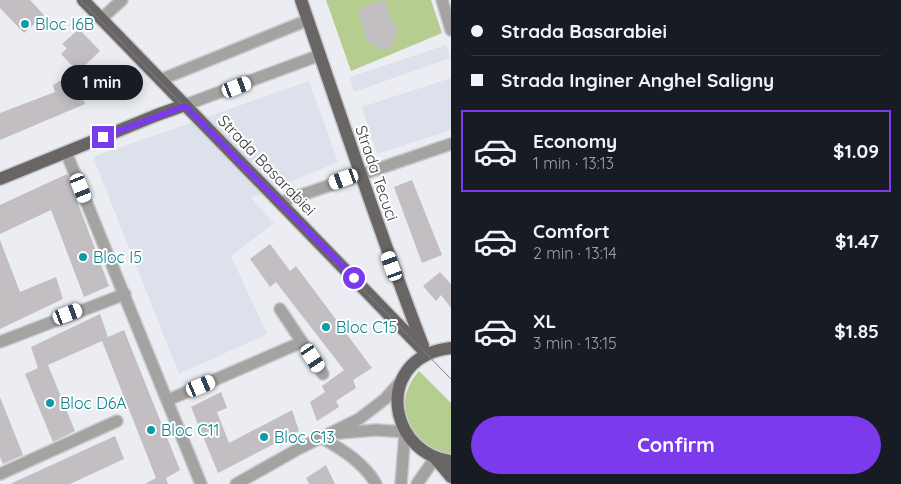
<!DOCTYPE html>
<meta charset="utf-8">
<style>
:root{--surface:#171b24;--page:#242831;--text:#f1f3f6;--muted:#9ea1a6;--line:#363941;--accent:#7c3aed}
body{margin:0;font-family:Quicksand,sans-serif;background:var(--page);color:var(--text);height:100vh;display:flex;flex-direction:column;font-size:19px;white-space:nowrap}
*{box-sizing:border-box;margin:0}
p{font-size:16px;color:var(--muted)}
.icon{flex:none;width:28px;height:28px;fill:none;stroke:currentColor;stroke-width:2;stroke-linecap:round;stroke-linejoin:round}
.map{position:relative;flex:1;overflow:hidden}
.details{display:flex;flex-direction:column;background:var(--surface);width:450px}
.details>*{flex:none}
.guide{display:grid;align-content:center;height:110px;padding:0 20px;background:var(--surface)}
.end{position:absolute;width:22px;height:22px;margin:-11px;border:6px solid #7c3aed;background:#fff;box-shadow:0 0 0 2px #fff}
.from{border-radius:50%}
.bubble{position:absolute;height:35px;border-radius:18px;background:var(--surface);box-shadow:0 2px 12px #0003;font-size:16px;font-weight:700;line-height:35px;text-align:center}
.car{position:absolute;width:15px;height:30px;margin:-15px -8px;border-radius:6px;box-shadow:0 0 4px 1px #0007;background:linear-gradient(#fff 24%,#345 0 40%,#fff 0 76%,#345 0 86%,#fff 0)}
.guide b{display:flex;align-items:center;gap:18px;height:48px;font-size:19px}
.guide b+b{border-top:1px solid var(--line)}
.guide i{width:12px;height:12px;background:var(--text)}
ul{padding:0;list-style:none}
li{display:flex;align-items:center;gap:15px;height:82px;margin:0 10px 8px;padding:0 10px;border:2px solid transparent;border-radius:0px}
li div{flex:1}
li b{display:block;font-size:19px}
li em{font-style:normal;font-weight:700}
li.active{border-color:var(--accent)}
li>.icon{width:45px;height:45px;stroke-width:1.5}
.primary-button{display:flex;gap:10px;margin-top:auto;padding:10px 20px}
.primary-button a{flex:1;height:58px;border-radius:30px;background:var(--accent);color:#fff;font-size:20px;font-weight:700;line-height:58px;text-align:center}
main{display:flex;flex:1;min-height:0}
.map>svg:first-child{display:block}
</style>
<main>
<div class="map">
<svg width="451" height="484" viewBox="0 0 451 484">
<rect width="100%" height="100%" fill="#ebedf2"/>
<g fill="#dce1ec">
<path d="M446,45l4,13 -96,34 -4,-15z"/>
<path d="M451,78v52l-74,24 -15,-47z"/>
<path d="M309,81l29,81 -87,36 23,25 -43,33 36,78 -88,40 -86,-217z"/>
</g>
<g fill="#b5cd8e">
<path d="M326,0h105l11,33 -91,38z"/>
<path d="M419,371l32,32v52c-27,-4 -51,-32 -45,-60 2,-9 7,-17 13,-24z"/>
</g>
<g fill="#c2bec2">
<path d="M0,0h30l14,15 -20,18 -24,-25z"/>
<path d="M384,0l8,22 6,7 -6,17 -5,4h-5l-15,-9 -9,-32z"/>
<path d="M79,29l21,22 -22,21 -17,-18 6,-6 -5,-4z"/>
<path d="M73,73l12,31 -85,36v-27l55,-21 -2,-7z"/>
<path d="M67,174l42,112 -25,11 -33,-87 -51,24v-29z"/>
<path d="M412,180l30,75 -20,8 -28,-76z"/>
<path d="M0,240l20,52 36,-15 7,22 -63,30z"/>
<path d="M270,244l20,27 6,-5 76,102 -19,12 3,8 -20,13 3,6 -22,14 -7,-19 15,-10 -3,-6 22,-16 -68,-88 -6,5 -20,-28z"/>
<path d="M440,272l11,12v24l-10,-13 -5,6 -13,-15z"/>
<path d="M100,314l8,23 16,-7 56,140 -14,8 2,6h-23l11,-6 -54,-137 -54,24 27,66 -22,11 -28,-68 13,-6 -7,-21z"/>
<path d="M221,392l6,16 -10,4 12,31 63,-33 7,21 -81,42 -27,-66z"/>
<path d="M0,397l23,58 -20,9 -3,-7z"/>
<path d="M115,436l9,23 -54,25h-60z"/>
<path d="M326,465l9,19h-26l-3,-6z"/>
</g>
<g fill="none" stroke-linecap="round" stroke-linejoin="round">
<defs>
<g id="minor">
<path d="M442,0l9,30"/>
<path d="M101,19l21,-19"/>
<path d="M160,80l148,-60"/>
<path d="M185,105l135,-50"/>
<path d="M66,152l135,332"/>
<path d="M281,202l170,-58"/>
<path d="M280,309l22,33"/>
<path d="M0,342l125,-48"/>
<path d="M168,400l134,-58 21,32"/>
<path d="M339,433l37,-3 29,2 -4,52"/>
<path d="M322,438c21,12 42,25 54,46"/>
<path d="M0,474l117,-53"/>
<path d="M236,484l64,-36 59,-29 26,-20 17,-19"/>
<path d="M417,484l18,-26"/>
</g>
<g id="major">
<path d="M83,0l344,354"/>
<path d="M301,0c40,116 78,232 122,346"/>
<path d="M0,179l157,-64 28,-10"/>
<path d="M451,348c-8,1 -15,2 -23,6 -52,24 -33,101 23,107"/>
<path d="M435,458l16,19"/>
</g>
</defs>
<use href="#minor" stroke="#c7c9cd" stroke-width="14"/>
<use href="#major" stroke="#c7c9cd" stroke-width="15"/>
<use href="#minor" stroke="#a5a2a2" stroke-width="11"/>
<use href="#major" stroke="#696564" stroke-width="12"/>
<path stroke="#7f8083" stroke-width="1" d="M80,0l371,379"/>
</g>
<g fill="none" stroke-linecap="round" stroke-linejoin="round">
<path stroke="#7c3aed" stroke-width="6" d="M103,137l82,-31 169,172"/>
</g>
<g fill="#0f9aa8" stroke="#fff" stroke-width="2">
<circle cx="25" cy="24" r="5"/>
<circle cx="83" cy="257" r="5"/>
<circle cx="326" cy="327" r="5"/>
<circle cx="50" cy="403" r="5"/>
<circle cx="151" cy="430" r="5"/>
<circle cx="264" cy="437" r="5"/>
</g>
<g text-anchor="middle" stroke-width="4" stroke-linejoin="round" paint-order="stroke">
<g font-size="16" fill="#0d838f" stroke="#fff" text-anchor="start">
<text x="35" y="30">Bloc I6B</text>
<text x="93" y="263">Bloc I5</text>
<text x="336" y="333">Bloc C15</text>
<text x="60" y="409">Bloc D6A</text>
<text x="161" y="436">Bloc C11</text>
<text x="274" y="443">Bloc C13</text>
</g>
<g font-size="16" fill="#363739" stroke="#fff">
<text transform="translate(267 165) rotate(46)" y="6">Strada Basarabiei</text>
<text transform="translate(377 173) rotate(71)" y="6">Strada Tecuci</text>
</g>
</g>
</svg>
<i class="end from" style="left:354px;top:278px"></i>
<i class="end" style="left:103px;top:137px"></i>
<div class="bubble" style="left:61px;top:65px;width:82px">1 min</div>
<i class="car" style="left:237px;top:87px;rotate:69deg"></i>
<i class="car" style="left:344px;top:179px;rotate:250deg"></i>
<i class="car" style="left:81px;top:188px;rotate:158deg"></i>
<i class="car" style="left:392px;top:266px;rotate:340deg"></i>
<i class="car" style="left:68px;top:314px;rotate:69deg"></i>
<i class="car" style="left:313px;top:358px;rotate:147deg"></i>
<i class="car" style="left:201px;top:386px;rotate:67deg"></i>
</div>
<section class="details">
<div class="guide">
<b><i class="from"></i>Strada Basarabiei</b>
<b><i></i>Strada Inginer Anghel Saligny</b>
</div>
<ul>
<li class="active"><svg class="icon" aria-label="car" viewBox="0 0 24 24"><path d="M5 17H2v-5l4-1 3-4h7l3 4 3 1v5h-3M9 17h6M6 11h13"/><circle cx="7" cy="17" r="2"/><circle cx="17" cy="17" r="2"/></svg><div><b>Economy</b><p>1 min · 13:13</p></div><em>$1.09</em></li>
<li><svg class="icon" aria-label="car" viewBox="0 0 24 24"><path d="M5 17H2v-5l4-1 3-4h7l3 4 3 1v5h-3M9 17h6M6 11h13"/><circle cx="7" cy="17" r="2"/><circle cx="17" cy="17" r="2"/></svg><div><b>Comfort</b><p>2 min · 13:14</p></div><em>$1.47</em></li>
<li><svg class="icon" aria-label="car" viewBox="0 0 24 24"><path d="M5 17H2v-5l4-1 3-4h7l3 4 3 1v5h-3M9 17h6M6 11h13"/><circle cx="7" cy="17" r="2"/><circle cx="17" cy="17" r="2"/></svg><div><b>XL</b><p>3 min · 13:15</p></div><em>$1.85</em></li>
</ul>
<div class="primary-button"><a>Confirm</a></div>
</section>
</main>
